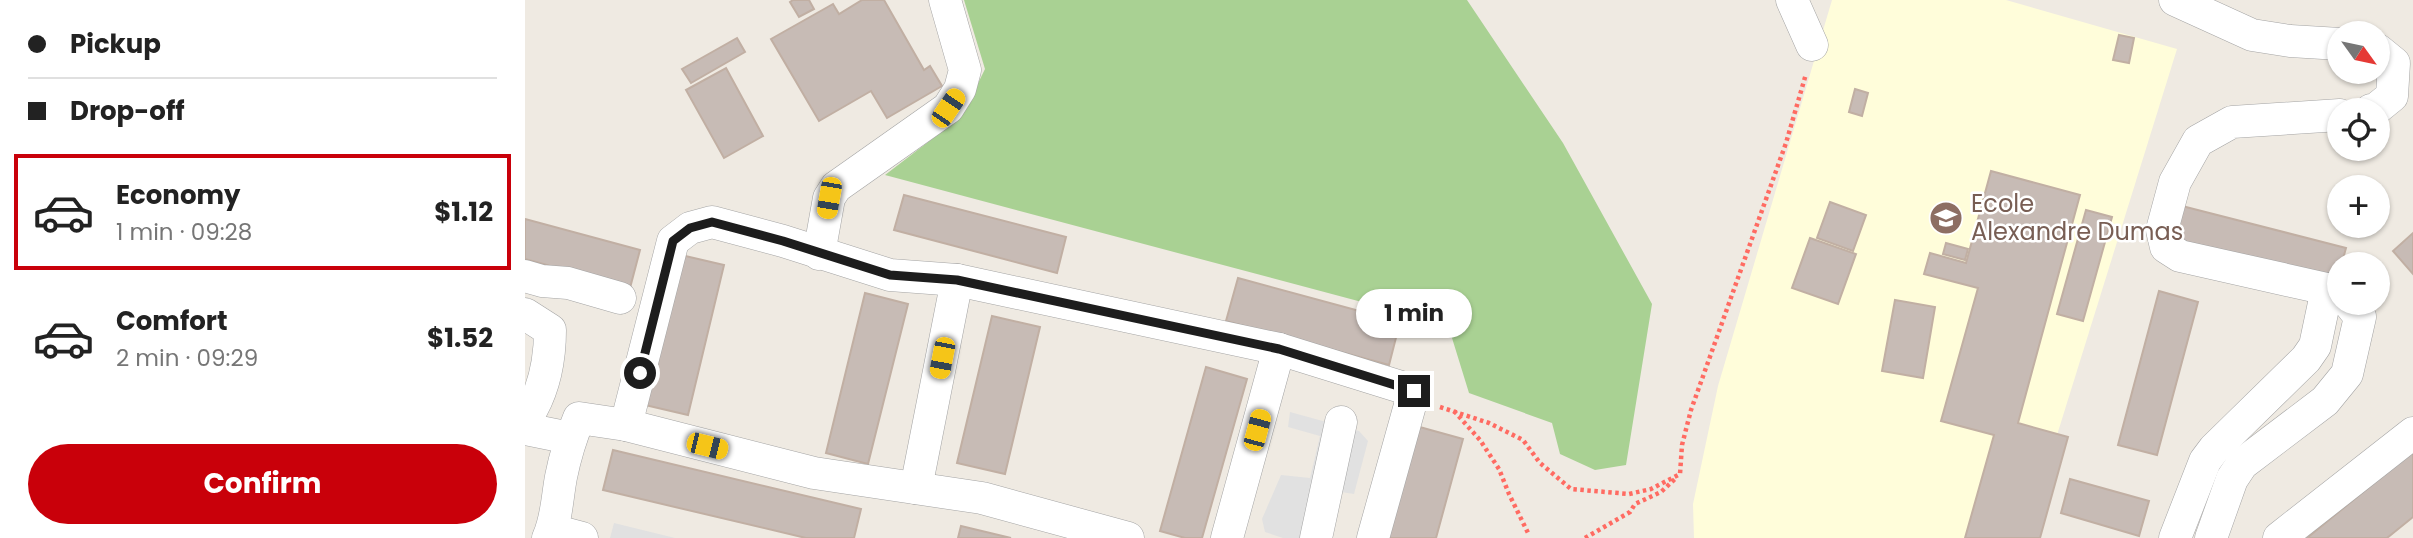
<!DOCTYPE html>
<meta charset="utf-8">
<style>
:root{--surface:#fff;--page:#f2f2f2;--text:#222;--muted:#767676;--line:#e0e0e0;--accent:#c9000a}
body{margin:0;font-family:Poppins,sans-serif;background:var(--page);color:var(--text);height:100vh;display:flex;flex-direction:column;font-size:26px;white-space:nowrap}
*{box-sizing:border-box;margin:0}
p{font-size:23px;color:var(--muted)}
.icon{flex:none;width:38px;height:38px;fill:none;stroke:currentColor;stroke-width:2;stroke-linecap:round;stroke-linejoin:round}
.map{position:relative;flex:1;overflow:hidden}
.drawer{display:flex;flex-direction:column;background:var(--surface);width:525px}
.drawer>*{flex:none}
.top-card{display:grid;align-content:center;height:154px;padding:0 28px;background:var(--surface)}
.needle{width:46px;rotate:123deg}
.fabs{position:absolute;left:1802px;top:21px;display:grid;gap:14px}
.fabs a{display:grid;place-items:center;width:63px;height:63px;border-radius:50%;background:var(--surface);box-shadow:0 2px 5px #0004;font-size:35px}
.end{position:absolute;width:32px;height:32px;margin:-16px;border:9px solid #1d1d1d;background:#fff;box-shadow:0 0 0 4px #fff}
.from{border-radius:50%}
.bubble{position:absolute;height:49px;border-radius:24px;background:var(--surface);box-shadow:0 2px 5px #0004;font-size:23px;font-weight:700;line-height:49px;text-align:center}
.car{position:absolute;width:21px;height:42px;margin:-21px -10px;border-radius:9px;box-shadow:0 0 5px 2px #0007;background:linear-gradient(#f5c518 24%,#345 0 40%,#f5c518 0 76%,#345 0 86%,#f5c518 0)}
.top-card b{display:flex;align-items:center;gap:24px;height:66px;font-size:26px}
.top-card b+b{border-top:2px solid var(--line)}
.top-card i{width:18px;height:18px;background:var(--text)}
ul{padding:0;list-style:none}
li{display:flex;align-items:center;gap:21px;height:116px;margin:0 14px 10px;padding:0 14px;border:4px solid transparent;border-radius:0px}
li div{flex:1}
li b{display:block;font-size:26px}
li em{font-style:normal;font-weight:700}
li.selected{border-color:var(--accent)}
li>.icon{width:63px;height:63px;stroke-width:1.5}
.button{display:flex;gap:14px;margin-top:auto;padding:14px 28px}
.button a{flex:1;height:80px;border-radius:42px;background:var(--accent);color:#fff;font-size:28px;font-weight:700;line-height:80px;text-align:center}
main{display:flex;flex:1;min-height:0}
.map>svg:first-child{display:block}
</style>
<main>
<section class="drawer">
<div class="top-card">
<b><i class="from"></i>Pickup</b>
<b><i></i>Drop-off</b>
</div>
<ul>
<li class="selected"><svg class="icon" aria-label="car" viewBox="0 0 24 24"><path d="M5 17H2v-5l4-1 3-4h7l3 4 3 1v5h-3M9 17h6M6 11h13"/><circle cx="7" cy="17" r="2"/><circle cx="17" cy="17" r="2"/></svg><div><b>Economy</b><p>1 min · 09:28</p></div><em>$1.12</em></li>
<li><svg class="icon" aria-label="car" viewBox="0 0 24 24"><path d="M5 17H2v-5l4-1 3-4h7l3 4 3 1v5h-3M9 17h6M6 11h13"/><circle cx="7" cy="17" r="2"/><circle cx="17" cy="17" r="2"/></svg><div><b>Comfort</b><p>2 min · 09:29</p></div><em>$1.52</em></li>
</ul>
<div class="button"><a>Confirm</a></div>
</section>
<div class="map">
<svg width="1888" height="538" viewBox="0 0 1888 538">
<rect width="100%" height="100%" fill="#efeae2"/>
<path fill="#fffdda" d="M1307,0h174l171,49 -152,489h-331l-1,-34 25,-118z"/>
<path fill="#a9d193" d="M439,0h503l96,143 89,161 -26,161 -31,5 -35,-16 -8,-31 -83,-30 -21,-68 -563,-150 77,-59 23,-47z"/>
<g fill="#e1e1e1">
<path d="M765,412l69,19 9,10 -14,53 -19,-3 -9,47h-43l-18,-6 -3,-13 19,-44 29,3 10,-42 -32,-9z"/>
<path d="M89,523l61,15h-65z"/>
</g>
<g fill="#c7bbb5" stroke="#c1afa3" stroke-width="2">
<path d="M268,0h16l5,9 -15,8 -9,-15z"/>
<path d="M337,0h22l40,70 6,-4 12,20 -55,32 -16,-27 -52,30 -48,-82 62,-35 6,10z"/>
<path d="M1594,35l15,3 -5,25 -16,-3z"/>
<path d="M212,38l8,14 -54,31 -9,-14z"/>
<path d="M201,68l37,68 -39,22 -38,-68z"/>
<path d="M1330,89l13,4 -6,23 -13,-4z"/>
<path d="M1466,171l89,24 -62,228 50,14 -28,101h-75l29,-103 -53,-14 37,-133 -54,-14 6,-21 36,10z"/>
<path d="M379,195l162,42 -9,36 -163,-43z"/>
<path d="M1305,202l36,13 -13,36 -36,-13z"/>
<path d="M1657,206l164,42 -10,36 -163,-42z"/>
<path d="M1561,210l26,7 -29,104 -26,-7z"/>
<path d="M0,219l115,31 -10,38 -105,-29z"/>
<path d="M1888,233v41l-20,-23z"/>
<path d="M1285,238l46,16 -18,50 -46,-16z"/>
<path d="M1421,243l22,6 -3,11 -22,-6z"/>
<path d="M156,255l43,10 -36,150 -43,-10z"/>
<path d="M713,278l162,44 -11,43 -163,-44z"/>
<path d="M1634,291l39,11 -41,153 -39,-10z"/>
<path d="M340,293l43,11 -40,160 -42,-11z"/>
<path d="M1370,300l40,7 -12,71 -41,-7z"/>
<path d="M467,316l48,11 -35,147 -48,-11z"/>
<path d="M681,367l41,12 -45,159h-17l-25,-7z"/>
<path d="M891,426l47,13 -27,99h-51z"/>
<path d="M88,450l248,59 -7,29h-48l-203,-48z"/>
<path d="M1888,451v66l-26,21h-80z"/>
<path d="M1545,479l79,22 -10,35 -78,-23z"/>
<path d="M436,526l50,12h-53z"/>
</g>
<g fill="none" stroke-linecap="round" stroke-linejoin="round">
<defs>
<g id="minor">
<path d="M1267,0l20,45"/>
<path d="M1650,0l77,35 38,6 50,3"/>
<path d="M1846,110l5,-1 16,-13 2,-33 -16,-13"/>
<path d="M1815,115l-108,7 -34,19 -23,41 -13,48 4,17 14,9 147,33 13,8"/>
<path d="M294,254l10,-56 7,-11 112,-79 12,-19 5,-19 -20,-70"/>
<path d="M0,276l17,5 26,2 52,15"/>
<path d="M0,314l25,16c0,28 -5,55 -18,79"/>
<path d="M101,425l47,-184 17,-13 22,-6 71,19 107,34 67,5 322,69 135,42 -41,147"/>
<path d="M0,429l45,9"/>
<path d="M391,488l41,-208"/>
<path d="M27,530l30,8"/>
<path d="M23,538c9,-19 9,-40 13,-61 4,-20 10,-40 18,-59l47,7 188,48 168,25 146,40"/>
<path d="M702,538l52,-189"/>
<path d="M791,538l25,-116"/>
<path d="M1650,538l30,-77 9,-12 92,-90 9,-13 12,-57"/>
<path d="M1686,538l21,-59 10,-15 83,-63 22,-27 13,-57 -11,-14"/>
<path d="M1754,538l134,-105"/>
</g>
</defs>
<use href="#minor" stroke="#a4a4a4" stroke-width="33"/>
<g stroke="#ff6b62" stroke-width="4.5" stroke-dasharray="3.5 3.5" stroke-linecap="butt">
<path d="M915,407l49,16 34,17 17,23 31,26 58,5 22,-5 29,-15 2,-29 9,-35 95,-267 20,-69"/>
<path d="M929,411l26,29 19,29 10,25 20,41"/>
<path d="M1060,538l45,-26 5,-8 26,-12 14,-13"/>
</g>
<use href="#minor" stroke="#fff" stroke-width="32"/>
</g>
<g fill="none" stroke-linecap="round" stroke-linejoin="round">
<path stroke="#1d1d1d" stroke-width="9" d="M115,373l33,-132 17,-13 22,-6 71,19 107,34 67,5 322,69 135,42"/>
</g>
<defs>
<symbol id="school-disc" viewBox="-11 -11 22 22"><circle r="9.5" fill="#8d6e63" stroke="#fff"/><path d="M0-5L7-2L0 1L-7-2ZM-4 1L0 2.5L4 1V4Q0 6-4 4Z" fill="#fff"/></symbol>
</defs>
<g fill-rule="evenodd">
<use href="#school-disc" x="1402" y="199" width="38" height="38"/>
</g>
<g text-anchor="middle" stroke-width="5" stroke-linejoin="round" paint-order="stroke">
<g font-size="24" fill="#785e54" stroke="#fff" text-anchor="start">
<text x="1446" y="212">Ecole<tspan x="1446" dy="28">Alexandre Dumas</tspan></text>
</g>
</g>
</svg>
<div class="fabs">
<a><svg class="needle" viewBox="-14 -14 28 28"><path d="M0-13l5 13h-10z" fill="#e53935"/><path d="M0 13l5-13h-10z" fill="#767676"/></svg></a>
<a><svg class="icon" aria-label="locate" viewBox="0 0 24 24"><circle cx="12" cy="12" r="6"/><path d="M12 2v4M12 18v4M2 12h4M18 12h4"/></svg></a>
<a>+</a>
<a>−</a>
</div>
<i class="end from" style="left:115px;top:373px"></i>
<i class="end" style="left:889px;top:391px"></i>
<div class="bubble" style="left:831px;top:289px;width:116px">1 min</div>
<i class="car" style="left:423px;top:108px;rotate:34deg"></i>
<i class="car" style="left:304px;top:198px;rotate:190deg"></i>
<i class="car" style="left:417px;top:358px;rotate:191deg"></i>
<i class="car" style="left:732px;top:430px;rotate:15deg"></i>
<i class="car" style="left:182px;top:446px;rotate:104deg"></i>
</div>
</main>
